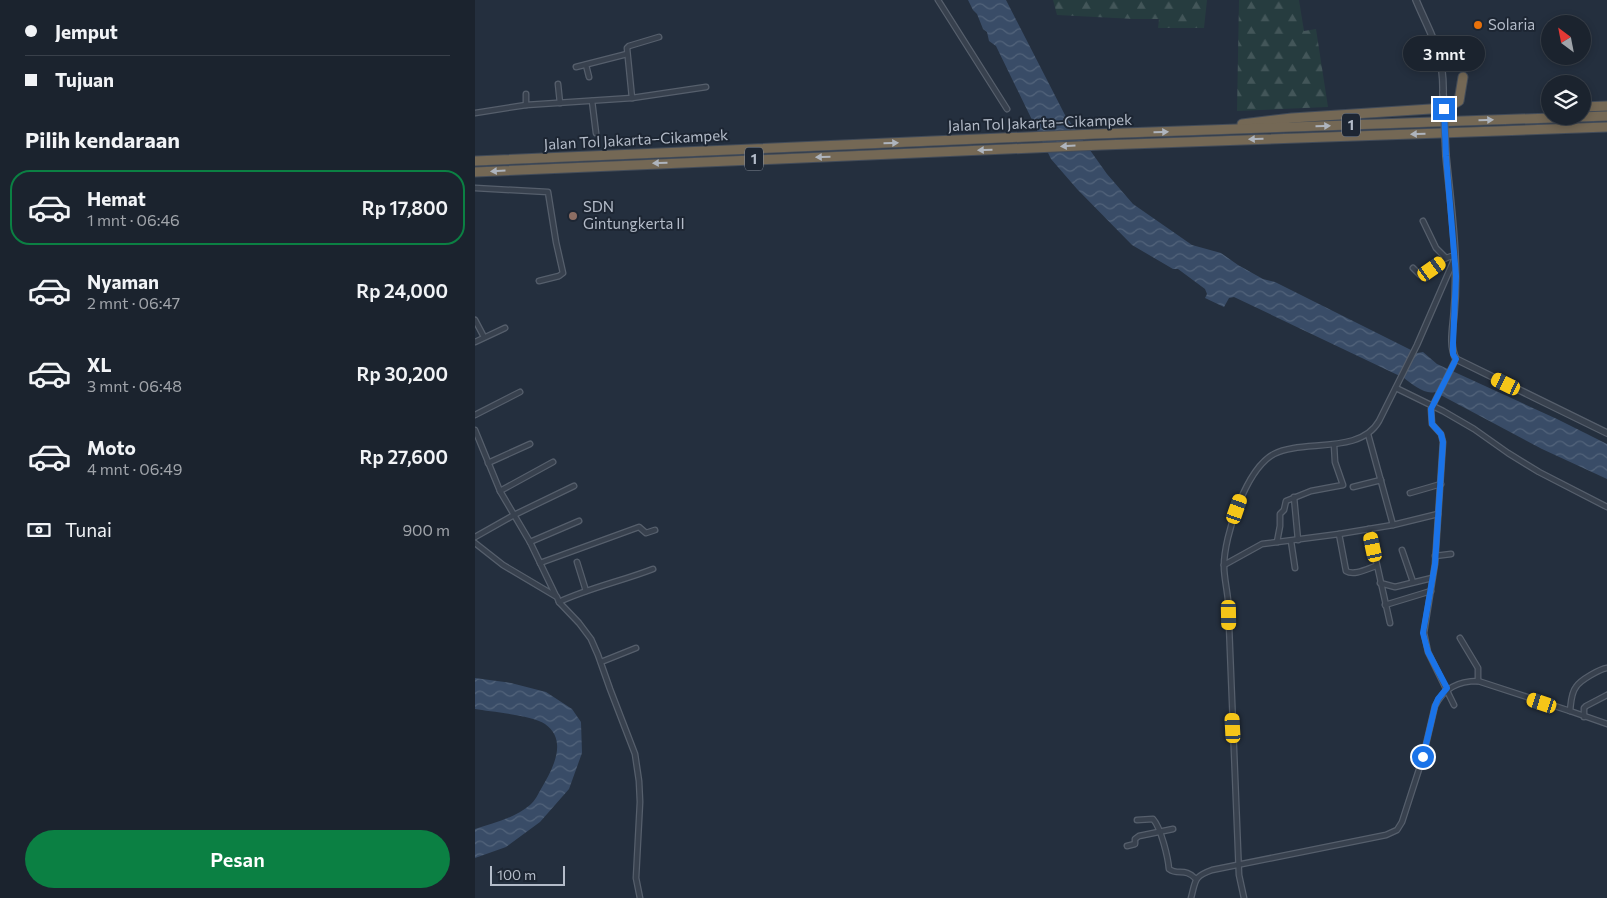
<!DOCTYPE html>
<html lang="id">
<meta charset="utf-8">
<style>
:root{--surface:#1b232e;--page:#282f3a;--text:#f1f3f6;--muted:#a0a4aa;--line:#39404a;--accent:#0b8043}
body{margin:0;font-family:Commissioner,sans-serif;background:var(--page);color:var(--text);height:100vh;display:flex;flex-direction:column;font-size:19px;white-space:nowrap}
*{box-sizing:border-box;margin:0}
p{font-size:16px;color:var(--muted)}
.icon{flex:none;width:28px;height:28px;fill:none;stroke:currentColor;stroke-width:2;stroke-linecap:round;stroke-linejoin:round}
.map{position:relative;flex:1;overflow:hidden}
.side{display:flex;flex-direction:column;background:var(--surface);width:475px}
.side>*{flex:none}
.guide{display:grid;align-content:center;height:110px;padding:0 25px;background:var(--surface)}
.needle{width:32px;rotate:328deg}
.fabs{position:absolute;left:1066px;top:15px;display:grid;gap:10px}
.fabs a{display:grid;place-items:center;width:50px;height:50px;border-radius:50%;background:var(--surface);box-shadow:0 2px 8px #0003,0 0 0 1px var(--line);font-size:25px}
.scale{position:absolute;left:15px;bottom:12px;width:75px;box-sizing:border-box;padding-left:5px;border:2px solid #b4bcc9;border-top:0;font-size:14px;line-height:18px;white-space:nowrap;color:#b4bcc9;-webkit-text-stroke:4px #1d2633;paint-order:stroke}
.end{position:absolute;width:22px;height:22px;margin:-11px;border:6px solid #1a73e8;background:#fff;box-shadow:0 0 0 2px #fff}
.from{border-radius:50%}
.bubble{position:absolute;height:35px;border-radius:18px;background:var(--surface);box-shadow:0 2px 8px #0003,0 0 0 1px var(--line);font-size:16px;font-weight:600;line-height:35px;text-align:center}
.car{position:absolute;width:15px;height:30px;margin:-15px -8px;border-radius:6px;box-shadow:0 0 4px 1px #0007;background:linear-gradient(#f5c518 24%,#345 0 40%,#f5c518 0 76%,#345 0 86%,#f5c518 0)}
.guide b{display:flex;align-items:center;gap:18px;height:48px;font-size:19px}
.guide b+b{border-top:1px solid var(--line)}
.guide i{width:12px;height:12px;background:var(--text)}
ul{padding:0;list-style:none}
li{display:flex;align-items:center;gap:15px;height:75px;margin:0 10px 8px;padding:0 15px;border:2px solid transparent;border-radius:20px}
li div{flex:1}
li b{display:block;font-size:19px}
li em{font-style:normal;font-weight:600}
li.current{border-color:var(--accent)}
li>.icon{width:45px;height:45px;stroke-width:1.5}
h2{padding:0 25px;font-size:22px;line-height:60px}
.pay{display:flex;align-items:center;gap:12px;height:55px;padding:0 25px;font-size:19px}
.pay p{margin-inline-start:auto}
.cta{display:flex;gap:10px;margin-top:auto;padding:10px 25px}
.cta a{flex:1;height:58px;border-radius:30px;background:var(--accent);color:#fff;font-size:20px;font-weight:600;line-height:58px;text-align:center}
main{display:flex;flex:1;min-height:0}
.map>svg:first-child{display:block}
</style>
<main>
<section class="side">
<div class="guide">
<b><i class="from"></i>Jemput</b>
<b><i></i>Tujuan</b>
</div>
<h2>Pilih kendaraan</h2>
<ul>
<li class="current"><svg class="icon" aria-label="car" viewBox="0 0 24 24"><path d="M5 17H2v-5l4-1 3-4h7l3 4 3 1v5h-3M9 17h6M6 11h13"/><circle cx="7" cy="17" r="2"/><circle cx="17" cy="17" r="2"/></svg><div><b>Hemat</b><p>1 mnt · 06:46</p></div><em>Rp 17,800</em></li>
<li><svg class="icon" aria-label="car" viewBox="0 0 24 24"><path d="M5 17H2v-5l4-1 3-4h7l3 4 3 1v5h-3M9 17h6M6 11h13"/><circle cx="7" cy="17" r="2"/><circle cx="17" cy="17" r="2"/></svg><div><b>Nyaman</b><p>2 mnt · 06:47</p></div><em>Rp 24,000</em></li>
<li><svg class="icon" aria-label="car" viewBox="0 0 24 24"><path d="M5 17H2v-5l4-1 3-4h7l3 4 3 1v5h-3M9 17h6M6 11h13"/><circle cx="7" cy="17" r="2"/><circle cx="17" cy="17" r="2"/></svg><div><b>XL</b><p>3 mnt · 06:48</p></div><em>Rp 30,200</em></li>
<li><svg class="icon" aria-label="car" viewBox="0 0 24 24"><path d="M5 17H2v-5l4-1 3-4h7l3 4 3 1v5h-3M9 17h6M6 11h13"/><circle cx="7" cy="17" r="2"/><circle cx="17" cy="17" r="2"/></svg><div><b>Moto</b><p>4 mnt · 06:49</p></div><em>Rp 27,600</em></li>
</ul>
<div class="pay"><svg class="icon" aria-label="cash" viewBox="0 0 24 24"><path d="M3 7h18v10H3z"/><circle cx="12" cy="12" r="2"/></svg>Tunai<p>900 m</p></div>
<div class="cta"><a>Pesan</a></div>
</section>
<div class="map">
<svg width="1132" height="898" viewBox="0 0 1132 898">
<defs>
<pattern id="forest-firs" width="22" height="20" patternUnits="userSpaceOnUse" patternTransform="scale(1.25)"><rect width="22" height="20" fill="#263c3f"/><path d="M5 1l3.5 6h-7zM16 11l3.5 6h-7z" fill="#435659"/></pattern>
<pattern id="water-waves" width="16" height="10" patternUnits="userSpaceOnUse" patternTransform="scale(1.25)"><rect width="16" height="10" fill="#394c67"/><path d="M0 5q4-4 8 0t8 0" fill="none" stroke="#53647b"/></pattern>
</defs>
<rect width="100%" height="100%" fill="#242f3e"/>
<g fill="url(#forest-firs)">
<path d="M578,0h154l-3,28h-46l1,-9h-25l-77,-4z"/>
<path d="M764,0h60l5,31 12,-2 12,78 -91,4z"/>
</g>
<g fill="url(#water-waves)">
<path d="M493,0h38l59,115 42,59 26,30 59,41 29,8 17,12 25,14 12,3 142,71 6,-1 14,12 120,55 50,25v35l-65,-30 -107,-57c-10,3 -23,-8 -31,-14l-170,-81 -5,1 -5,9 -19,-9 2,-4 -2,-5 -27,-20h-5l-41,-24 -55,-56 -26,-30 -55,-113 -7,-5 -2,-9 -4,-3 -6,-15 -4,-4z"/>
<path d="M0,678l36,5 35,9 26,17 9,13 1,31 -13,36 -29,33 -34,25 -31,11v-29c18,-6 40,-11 55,-24 5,-4 8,-11 11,-16 11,-19 28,-48 4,-65 -13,-9 -53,-12 -70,-15z"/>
</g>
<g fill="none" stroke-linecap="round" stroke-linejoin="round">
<defs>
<g id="minor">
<path d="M463,0l69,109"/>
<path d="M111,65l3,12"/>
<path d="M101,67l51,-13"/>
<path d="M83,84l2,19"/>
<path d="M157,98l-5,-50 2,-2 30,-9"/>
<path d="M117,101l4,32"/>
<path d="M51,105v-11"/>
<path d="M0,113l51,-8 106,-7 74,-11"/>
<path d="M0,188l73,4 8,50 7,31 -4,3 -20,5"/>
<path d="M948,221l13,27 10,10"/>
<path d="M938,268l7,7h2l24,-17 9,-3"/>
<path d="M0,320l9,17"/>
<path d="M0,342l30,-14"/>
<path d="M921,388l47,23 31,18 34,24 31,19 68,35"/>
<path d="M0,415l45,-23"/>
<path d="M0,430l25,61 30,51 26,54"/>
<path d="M893,434l25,91"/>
<path d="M13,463l42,-19"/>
<path d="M878,487l28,-7"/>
<path d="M25,491l53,-29"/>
<path d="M935,493l31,-9"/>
<path d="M819,497l4,43"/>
<path d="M894,529l21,94"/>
<path d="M864,534l7,37c8,5 21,-2 30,-5"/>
<path d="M0,537l39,-22 60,-29"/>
<path d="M816,541l4,27"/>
<path d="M55,542l49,-21"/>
<path d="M802,542l3,-16v-12l4,-4 2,-9 25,-10 32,-6 -8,-23 -1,-17"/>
<path d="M0,543l28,22 54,32 2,5 20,21 12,16 7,16 12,34 25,65 4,27 1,21 -4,76 4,20"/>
<path d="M927,550l11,32"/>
<path d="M960,556l16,-2"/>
<path d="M102,562l9,29"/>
<path d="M65,563l99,-36 7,6 9,-3"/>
<path d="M749,565l38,-21 77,-10 54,-9 45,-11"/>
<path d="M905,583l15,4 37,-9"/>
<path d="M84,602c30,-14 63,-21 94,-33"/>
<path d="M910,605l46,-14"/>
<path d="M985,638l18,30v13"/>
<path d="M126,662l35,-14"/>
<path d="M979,705l-26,-53 -4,-19 11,-69 8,-122 -2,-8 -9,-10 -1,-15 25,-50"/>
<path d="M1095,711c1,-8 1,-18 6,-24 4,-7 24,-18 31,-19"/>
<path d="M1109,717v-9l2,-2 21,-11"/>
<path d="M662,820l16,-1c8,9 15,38 16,50 9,7 16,-2 27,10"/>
<path d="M652,846l8,-2v-5l4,-3 34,-7"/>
<path d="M716,898c5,-18 2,-21 21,-28l174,-35 11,-5 5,-8 21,-65 12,-51c9,-18 23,-25 43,-25l92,30 37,13"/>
<path d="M769,898l-5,-23 -11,-275c-1,-11 -4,-23 -4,-34 0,-30 22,-97 50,-112 28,-15 86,1 105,-33l38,-76 37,-85"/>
</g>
<g id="tertiary">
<path d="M941,0c15,36 28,52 27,93"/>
<path d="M971,156c5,52 13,105 8,158 -1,14 -5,32 2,45l151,74"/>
</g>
<g id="motorway">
<path d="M1108,107l24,-1"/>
<path d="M767,124l50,-6 154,-10 13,-7 4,-24"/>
<path d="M0,161l620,-27 512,-18"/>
<path d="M0,172l627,-27 505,-18"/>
</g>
</defs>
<use href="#minor" stroke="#565f6c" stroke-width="7"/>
<use href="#tertiary" stroke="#565f6c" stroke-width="8"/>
<use href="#motorway" stroke="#434c59" stroke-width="11"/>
<use href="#minor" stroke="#38414e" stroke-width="4.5"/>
<use href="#tertiary" stroke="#38414e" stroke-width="5.5"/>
<use href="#motorway" stroke="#746855" stroke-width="9"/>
<defs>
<path id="tertiary-bridge" d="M968,93l3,63"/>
</defs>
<use href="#tertiary-bridge" stroke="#565f6c" stroke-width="8" stroke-linecap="butt"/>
<use href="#tertiary-bridge" stroke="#38414e" stroke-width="5.5"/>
</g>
<defs><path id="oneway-solid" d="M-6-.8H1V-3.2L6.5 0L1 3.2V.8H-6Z" transform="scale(1.25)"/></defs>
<g fill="#aeb4bd">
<use href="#oneway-solid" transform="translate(1011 120) rotate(-2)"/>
<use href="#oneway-solid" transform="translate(848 126) rotate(-2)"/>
<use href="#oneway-solid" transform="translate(686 132) rotate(-2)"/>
<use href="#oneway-solid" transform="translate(943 134) rotate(178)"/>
<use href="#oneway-solid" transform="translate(781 139) rotate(178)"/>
<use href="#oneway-solid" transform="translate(416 143) rotate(-2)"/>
<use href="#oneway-solid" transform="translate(593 146) rotate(177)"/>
<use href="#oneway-solid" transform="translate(510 150) rotate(178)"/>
<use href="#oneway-solid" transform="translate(348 157) rotate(178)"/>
<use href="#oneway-solid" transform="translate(185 163) rotate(178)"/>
<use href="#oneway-solid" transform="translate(23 171) rotate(177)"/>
</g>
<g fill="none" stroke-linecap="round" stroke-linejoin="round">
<path stroke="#1a73e8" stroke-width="6" d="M948,757l12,-51 3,-7 9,-11 -19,-36 -5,-19 12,-69 8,-122 -2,-8 -9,-10 -1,-15 25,-50 -3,-5v-11l3,-67 -10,-120 -2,-47"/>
</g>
<circle fill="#e8710a" stroke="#1d2633" stroke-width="2" cx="1003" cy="25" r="5"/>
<circle fill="#8d6e63" stroke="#1d2633" stroke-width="2" cx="98" cy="216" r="5"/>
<g text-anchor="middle" stroke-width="4" stroke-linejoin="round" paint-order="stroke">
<g fill="#1d2633" stroke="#878f9c" stroke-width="1">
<rect x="867" y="113.5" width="18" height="23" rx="4"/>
<rect x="270" y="147.5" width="18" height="23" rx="4"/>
</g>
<g font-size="14" font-weight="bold" fill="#b4bcc9">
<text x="876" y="130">1</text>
<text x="279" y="164">1</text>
</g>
<g font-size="15" fill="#b4bcc9" stroke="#1d2633" text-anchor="start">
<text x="1013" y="30">Solaria</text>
<text x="108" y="212">SDN<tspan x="108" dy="17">Gintungkerta II</tspan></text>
</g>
<g font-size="15" fill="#b4bcc9" stroke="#1d2633">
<text transform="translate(565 123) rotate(-2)" y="5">Jalan Tol Jakarta–Cikampek</text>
<text transform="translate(161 140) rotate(-3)" y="5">Jalan Tol Jakarta–Cikampek</text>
</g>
</g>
</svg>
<div class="fabs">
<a><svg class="needle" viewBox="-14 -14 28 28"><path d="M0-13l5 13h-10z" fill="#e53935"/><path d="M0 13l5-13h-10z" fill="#a0a4aa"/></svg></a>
<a><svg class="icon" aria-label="layers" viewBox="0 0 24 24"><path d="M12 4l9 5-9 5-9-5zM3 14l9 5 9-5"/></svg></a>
</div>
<div class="scale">100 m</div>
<i class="end from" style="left:948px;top:757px"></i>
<i class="end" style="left:969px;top:109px"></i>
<div class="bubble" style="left:928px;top:36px;width:82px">3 mnt</div>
<i class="car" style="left:957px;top:269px;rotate:55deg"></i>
<i class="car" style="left:1031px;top:384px;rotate:296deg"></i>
<i class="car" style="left:762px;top:509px;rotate:19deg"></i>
<i class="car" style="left:898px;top:547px;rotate:348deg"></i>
<i class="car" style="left:754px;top:615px;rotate:179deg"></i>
<i class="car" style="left:1067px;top:703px;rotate:288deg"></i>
<i class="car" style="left:758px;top:728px;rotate:357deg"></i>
</div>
</main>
